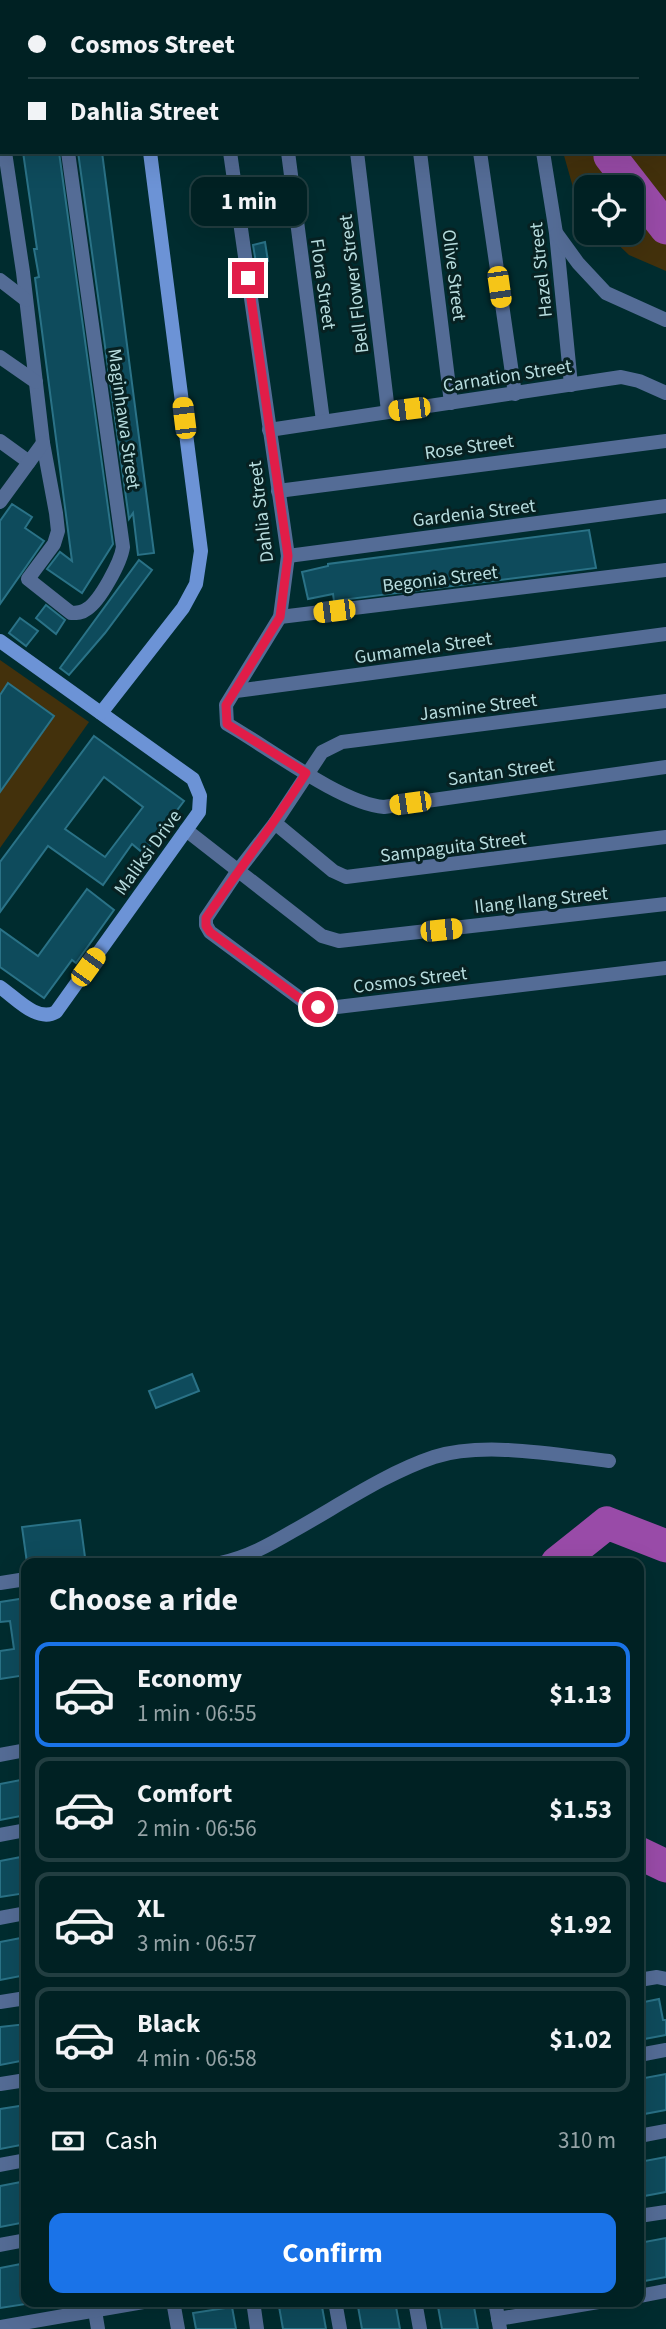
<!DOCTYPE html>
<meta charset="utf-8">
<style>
:root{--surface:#002123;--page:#0a292b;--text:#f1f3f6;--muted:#95a3a6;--line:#223e41;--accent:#1a73e8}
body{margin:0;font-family:"Source Sans 3",sans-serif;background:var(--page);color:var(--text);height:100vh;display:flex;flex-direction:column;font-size:26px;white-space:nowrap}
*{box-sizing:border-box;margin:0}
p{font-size:23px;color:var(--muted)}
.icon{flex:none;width:38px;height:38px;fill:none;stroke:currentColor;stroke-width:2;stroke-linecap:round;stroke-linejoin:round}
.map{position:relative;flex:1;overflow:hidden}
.drawer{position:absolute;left:21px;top:1558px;width:623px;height:749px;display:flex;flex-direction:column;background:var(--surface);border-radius:14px;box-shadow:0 7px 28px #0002,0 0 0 2px var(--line)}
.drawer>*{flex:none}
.banner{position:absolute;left:0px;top:0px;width:667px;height:154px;box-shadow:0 7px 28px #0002,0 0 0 2px var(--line);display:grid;align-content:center;height:154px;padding:0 28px;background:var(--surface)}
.fabs{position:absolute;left:574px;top:175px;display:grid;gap:14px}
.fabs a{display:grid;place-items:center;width:70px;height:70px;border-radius:14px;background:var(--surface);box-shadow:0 7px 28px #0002,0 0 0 2px var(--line);font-size:35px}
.end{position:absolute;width:32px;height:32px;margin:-16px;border:9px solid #e11d48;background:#fff;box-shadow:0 0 0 4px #fff}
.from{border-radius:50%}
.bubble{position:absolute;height:49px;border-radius:14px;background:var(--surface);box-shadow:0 7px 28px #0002,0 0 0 2px var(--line);font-size:23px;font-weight:700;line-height:49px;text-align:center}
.car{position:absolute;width:21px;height:42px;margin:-21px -10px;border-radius:9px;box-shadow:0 0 5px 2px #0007;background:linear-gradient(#f5c518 24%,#345 0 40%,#f5c518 0 76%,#345 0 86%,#f5c518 0)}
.banner b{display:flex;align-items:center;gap:24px;height:66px;font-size:26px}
.banner b+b{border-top:2px solid var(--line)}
.banner i{width:18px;height:18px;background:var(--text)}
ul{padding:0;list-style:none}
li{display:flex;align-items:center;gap:21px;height:105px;margin:0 14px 10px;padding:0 14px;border:4px solid var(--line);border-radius:14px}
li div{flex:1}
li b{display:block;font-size:26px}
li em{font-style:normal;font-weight:700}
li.selected{border-color:var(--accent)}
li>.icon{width:63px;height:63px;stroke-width:1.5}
h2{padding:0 28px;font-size:32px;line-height:84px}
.pay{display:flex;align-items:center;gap:18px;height:77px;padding:0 28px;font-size:26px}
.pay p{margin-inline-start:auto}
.action{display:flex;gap:14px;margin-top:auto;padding:14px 28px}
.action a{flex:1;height:80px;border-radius:14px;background:var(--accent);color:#fff;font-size:28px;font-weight:700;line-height:80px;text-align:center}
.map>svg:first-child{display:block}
</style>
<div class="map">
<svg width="666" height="2329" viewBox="0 0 666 2329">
<rect width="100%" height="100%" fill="#002c2f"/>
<g fill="#43310c">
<path d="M491,0h175v271l-37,-16 -23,-22h26v-46h-46v26l-8,-8 -15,-53h102v-150h-172z"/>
<path d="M0,660l89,62 -89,126z"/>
</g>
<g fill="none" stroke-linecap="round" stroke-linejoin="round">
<g stroke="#994ba8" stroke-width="33">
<path d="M553,0l1,2"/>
<path d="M611,152l-1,4 56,72"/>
<path d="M557,1563l50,-40 59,23"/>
<path d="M639,1853l27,13"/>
</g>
</g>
<g fill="#0e4b5c" stroke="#2a7287" stroke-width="2" fill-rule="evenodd">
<path d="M23,152h36l54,392 -31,49 -35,-24 13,-17 12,9 -37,-283 4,-1 -5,-28h3z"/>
<path d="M78,152h24l52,401 -16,2 -5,-42 -4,6z"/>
<path d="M265,242l3,19 -12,2 -3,-18z"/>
<path d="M12,504l20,13 -7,11 19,13 -44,63v-83z"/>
<path d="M589,530l7,38 -262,33 -1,-7 -25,5 -6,-27 26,-6v-2z"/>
<path d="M139,560l13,10 -47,63 -36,42 -9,-7z"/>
<path d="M46,605l19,15 -9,14 -20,-16z"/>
<path d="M20,618l18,13 -12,15 -17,-13z"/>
<path d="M8,683l46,33 -54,76v-97z"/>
<path d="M94,736l90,65 -40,53 -12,-10 -29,41 -55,-39 -48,66v-50zM104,777l39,30 -38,50 -40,-28z"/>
<path d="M87,889l27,21 -38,53 -4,-3 -28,38 -44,-31v-38l38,27z"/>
<path d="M192,1374l7,17 -43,17 -7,-17z"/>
<path d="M80,1520l5,37 -58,6 -5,-36z"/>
<path d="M26,1598v77l-26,4v-28l14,-2 -4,-28 -10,1v-20z"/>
<path d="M26,1779v36l-26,5v-36z"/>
<path d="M26,1856v37l-26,4v-36z"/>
<path d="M26,1937v38l-26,5v-38z"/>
<path d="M659,1999l4,21h3v15l-27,5v-37z"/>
<path d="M26,2024v36l-26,5v-38z"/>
<path d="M666,2074v36l-27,5v-36z"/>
<path d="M26,2105v39l-26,5v-40z"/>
<path d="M666,2157v35l-27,5v-35z"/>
<path d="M26,2181v41l-26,5v-41z"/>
<path d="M666,2238v39l-27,5v-39z"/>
<path d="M26,2263v41l-26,4v-40z"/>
<path d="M278,2301h43l5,28h-43z"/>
<path d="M357,2301h38l5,28h-38z"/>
<path d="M437,2301h36l5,28h-36z"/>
<path d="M232,2307l4,22h-40l-3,-16z"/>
</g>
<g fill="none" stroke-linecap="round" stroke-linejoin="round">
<g stroke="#546c96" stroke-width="14">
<path d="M75,0l1,2"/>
<path d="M208,0v2"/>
<path d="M268,0v2"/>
<path d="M338,0v2"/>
<path d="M400,0v2"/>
<path d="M469,0l2,2"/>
<path d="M0,28l2,1"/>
<path d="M0,123l2,8"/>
<path d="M5,152l18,120 20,171 13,70 2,18 -4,13 -26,35 43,34c6,0 11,0 16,-4 13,-8 34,-47 36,-62l-55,-395"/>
<path d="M230,152l58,404 -8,61 -54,88 1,19c39,22 115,80 157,83l282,-40"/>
<path d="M288,152l35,269"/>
<path d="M357,152l31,259"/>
<path d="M420,152l31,251"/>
<path d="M480,152l35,242"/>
<path d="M543,152l13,81 15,152"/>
<path d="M557,234l21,29 28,30 60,27"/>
<path d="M0,280l26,20"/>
<path d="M0,357l36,25"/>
<path d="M269,430l352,-53 18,4 27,12"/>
<path d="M0,441l29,21"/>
<path d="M278,491l388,-50"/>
<path d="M0,502l43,-59"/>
<path d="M288,556l378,-50"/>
<path d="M280,617l386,-47"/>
<path d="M236,691l430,-57"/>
<path d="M666,701l-324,41 -20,10 -47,71 -38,49 -31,46v7l4,7 92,68 16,7h19l329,-39"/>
<path d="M275,823l58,48 13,6 320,-40"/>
<path d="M186,830l136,106 17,5 327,-37"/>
<path d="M220,1563c28,-6 49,-18 73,-32 45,-25 93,-58 141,-74 50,-16 123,-2 175,4"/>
<path d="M0,1583l26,-4"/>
<path d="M0,1755l26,-5"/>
<path d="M0,1835l26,-5"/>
<path d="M0,1918l26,-5"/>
<path d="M639,1980l18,-3 9,2"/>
<path d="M0,2002l26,-4"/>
<path d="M639,2055l27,-5"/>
<path d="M0,2084l26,-4"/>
<path d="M639,2136l27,-5"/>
<path d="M0,2165l26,-5"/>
<path d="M639,2216l27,-4"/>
<path d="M0,2245l26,-5"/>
<path d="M639,2296l27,-5"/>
<path d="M173,2301l5,28"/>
<path d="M253,2301l4,28"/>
<path d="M335,2301l5,28"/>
<path d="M415,2301l5,28"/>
<path d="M495,2301l5,28"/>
<path d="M95,2311l3,18"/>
<path d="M498,2319l106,-18"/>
<path d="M0,2327l149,-26"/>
</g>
<g stroke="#6c93d6" stroke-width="14">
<path d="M130,0v2"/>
<path d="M0,641l193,138 7,17 -1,16 -143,200c-19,11 -41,-15 -56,-25"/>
<path d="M101,713l82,-105 13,-24 5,-33 -51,-399"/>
</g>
</g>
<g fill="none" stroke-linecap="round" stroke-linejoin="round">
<path stroke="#e11d48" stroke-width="9" d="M248,278l40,278 -8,61 -54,88 1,19 79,49c-31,50 -67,96 -100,145v8l4,6 92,68 16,7"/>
</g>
<g text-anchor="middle" stroke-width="6" stroke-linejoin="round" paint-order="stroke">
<g font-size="19" fill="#b7dcde" stroke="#072122">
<text transform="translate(540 270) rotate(-96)" y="7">Hazel Street</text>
<text transform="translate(455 275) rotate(83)" y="7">Olive Street</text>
<text transform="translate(324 284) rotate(82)" y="7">Flora Street</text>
<text transform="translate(353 284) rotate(-97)" y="7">Bell Flower Street</text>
<text transform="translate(507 375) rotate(-9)" y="7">Carnation Street</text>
<text transform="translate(125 419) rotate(82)" y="7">Maginhawa Street</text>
<text transform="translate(469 446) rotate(-8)" y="7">Rose Street</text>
<text transform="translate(260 512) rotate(-97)" y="7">Dahlia Street</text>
<text transform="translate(474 512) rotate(-7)" y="7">Gardenia Street</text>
<text transform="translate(440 578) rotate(-7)" y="7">Begonia Street</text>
<text transform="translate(423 647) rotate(-8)" y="7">Gumamela Street</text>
<text transform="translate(478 706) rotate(-7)" y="7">Jasmine Street</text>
<text transform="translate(501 771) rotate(-8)" y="7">Santan Street</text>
<text transform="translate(453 846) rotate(-7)" y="7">Sampaguita Street</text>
<text transform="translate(147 852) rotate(-54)" y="7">Maliksi Drive</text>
<text transform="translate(541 899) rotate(-6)" y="7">Ilang Ilang Street</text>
<text transform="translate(410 979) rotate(-7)" y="7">Cosmos Street</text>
</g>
</g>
</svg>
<div class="fabs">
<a><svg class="icon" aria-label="locate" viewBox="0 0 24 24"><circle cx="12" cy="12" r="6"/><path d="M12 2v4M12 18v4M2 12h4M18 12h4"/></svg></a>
</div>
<i class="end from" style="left:318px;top:1007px"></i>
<i class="end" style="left:248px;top:278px"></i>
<div class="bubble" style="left:191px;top:177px;width:116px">1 min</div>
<i class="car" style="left:499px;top:287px;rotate:172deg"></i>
<i class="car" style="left:409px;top:409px;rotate:263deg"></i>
<i class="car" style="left:184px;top:418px;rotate:353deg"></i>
<i class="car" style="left:334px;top:611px;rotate:263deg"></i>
<i class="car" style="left:410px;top:803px;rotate:262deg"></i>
<i class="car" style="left:441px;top:930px;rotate:84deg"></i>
<i class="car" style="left:88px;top:967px;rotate:36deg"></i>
<div class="banner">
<b><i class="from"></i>Cosmos Street</b>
<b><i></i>Dahlia Street</b>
</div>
<section class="drawer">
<h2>Choose a ride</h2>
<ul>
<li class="selected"><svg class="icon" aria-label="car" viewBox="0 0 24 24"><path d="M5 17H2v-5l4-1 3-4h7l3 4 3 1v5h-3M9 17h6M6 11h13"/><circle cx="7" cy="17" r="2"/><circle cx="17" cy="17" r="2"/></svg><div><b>Economy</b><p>1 min · 06:55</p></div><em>$1.13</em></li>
<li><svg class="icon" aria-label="car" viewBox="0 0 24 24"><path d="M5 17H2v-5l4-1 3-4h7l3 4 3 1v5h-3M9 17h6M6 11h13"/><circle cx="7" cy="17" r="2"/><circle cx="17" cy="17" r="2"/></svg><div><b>Comfort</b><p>2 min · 06:56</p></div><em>$1.53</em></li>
<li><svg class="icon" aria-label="car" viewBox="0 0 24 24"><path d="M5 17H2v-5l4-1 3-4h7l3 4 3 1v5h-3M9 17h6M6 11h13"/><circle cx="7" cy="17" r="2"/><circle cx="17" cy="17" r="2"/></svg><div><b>XL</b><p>3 min · 06:57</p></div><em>$1.92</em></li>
<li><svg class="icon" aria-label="car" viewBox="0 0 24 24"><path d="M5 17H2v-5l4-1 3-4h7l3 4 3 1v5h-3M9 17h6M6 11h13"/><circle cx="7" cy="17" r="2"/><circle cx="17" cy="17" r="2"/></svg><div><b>Black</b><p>4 min · 06:58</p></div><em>$1.02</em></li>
</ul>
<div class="pay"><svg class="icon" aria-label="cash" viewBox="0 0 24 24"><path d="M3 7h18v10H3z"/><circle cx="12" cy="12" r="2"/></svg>Cash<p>310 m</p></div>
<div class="action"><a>Confirm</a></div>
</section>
</div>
